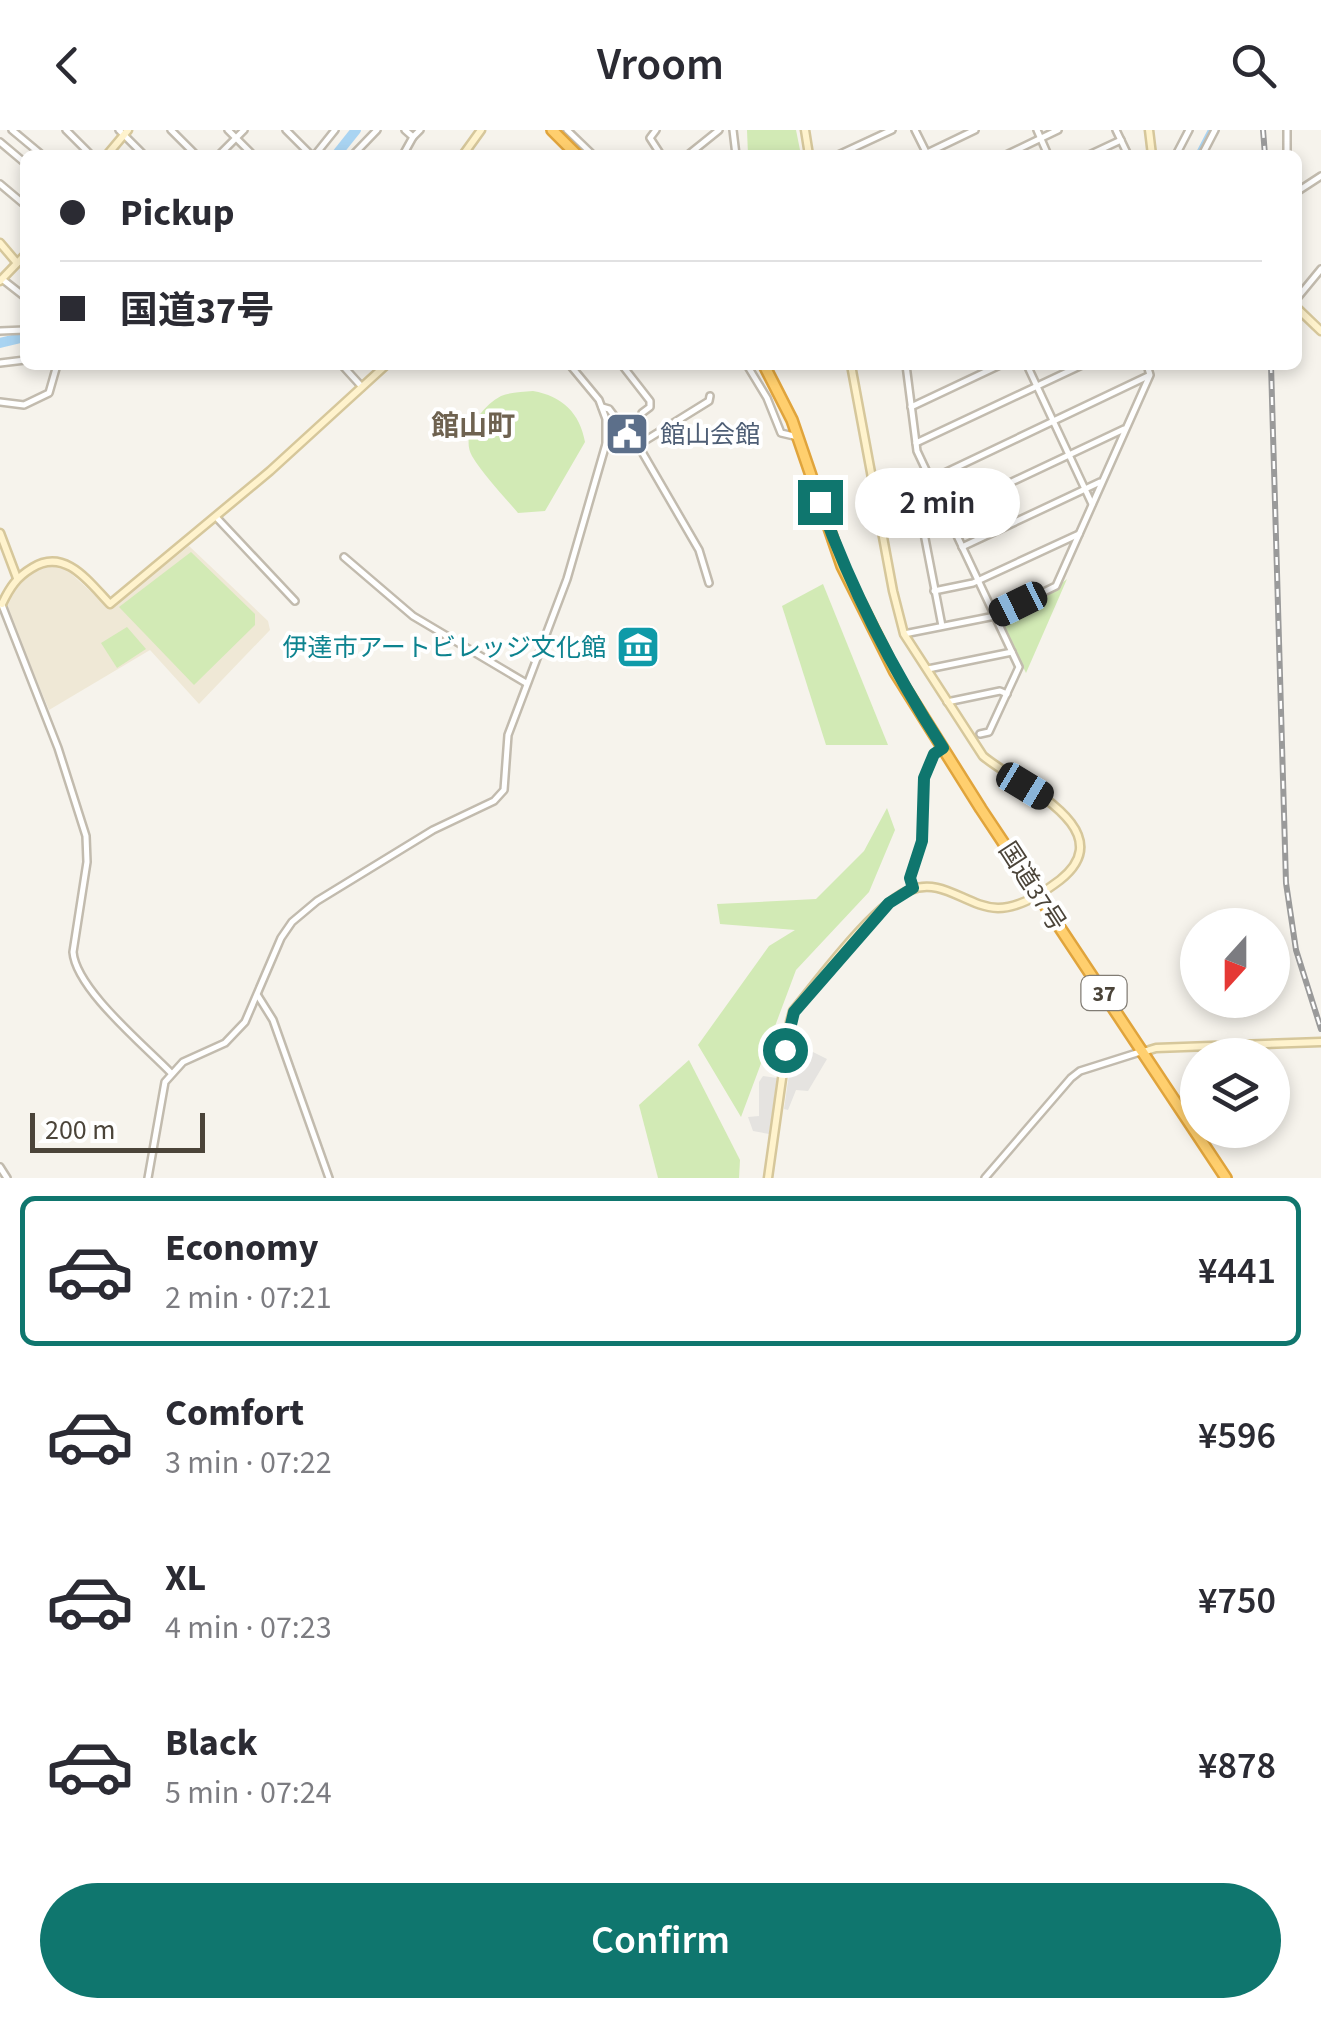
<!DOCTYPE html>
<meta charset="utf-8">
<style>
:root{--surface:#fff;--page:#f7f7f7;--text:#2b2b33;--muted:#7c7c81;--line:#e1e1e2;--accent:#0f766e}
body{margin:0;font-family:"Source Sans 3","Noto Sans JP",sans-serif;background:var(--page);color:var(--text);height:100vh;display:flex;flex-direction:column;font-size:38px;white-space:nowrap}
*{box-sizing:border-box;margin:0}
p{font-size:32px;color:var(--muted)}
.icon{flex:none;width:55px;height:55px;fill:none;stroke:currentColor;stroke-width:2;stroke-linecap:round;stroke-linejoin:round}
.map{position:relative;height:1048px;overflow:hidden}
.panel{display:flex;flex-direction:column;background:var(--surface);flex:1}
.panel>*{flex:none}
.banner{position:absolute;left:20px;top:20px;width:1282px;height:220px;border-radius:15px;box-shadow:0 5px 15px #0003;display:grid;align-content:center;height:220px;padding:0 40px;background:var(--surface)}
.needle{width:65px;rotate:201deg}
.fabs{position:absolute;left:1180px;top:778px;display:grid;gap:20px}
.fabs a{display:grid;place-items:center;width:110px;height:110px;border-radius:50%;background:var(--surface);box-shadow:0 5px 15px #0003;font-size:50px}
.scale{position:absolute;left:30px;bottom:25px;width:175px;box-sizing:border-box;padding-left:10px;border:5px solid #4b4439;border-top:0;font-size:28px;line-height:35px;white-space:nowrap;color:#4b4439;-webkit-text-stroke:8px #fff;paint-order:stroke}
.end{position:absolute;width:45px;height:45px;margin:-22px;border:12px solid #0f766e;background:#fff;box-shadow:0 0 0 5px #fff}
.from{border-radius:50%}
.bubble{position:absolute;height:70px;border-radius:35px;background:var(--surface);box-shadow:0 5px 15px #0003;font-size:32px;font-weight:600;line-height:70px;text-align:center}
.car{position:absolute;width:30px;height:60px;margin:-30px -15px;border-radius:12px;box-shadow:0 0 8px 2px #0007;background:linear-gradient(#222 24%,#8ab4d8 0 40%,#222 0 76%,#8ab4d8 0 86%,#222 0)}
.banner b{display:flex;align-items:center;gap:35px;height:95px;font-size:38px}
.banner b+b{border-top:2px solid var(--line)}
.banner i{width:25px;height:25px;background:var(--text)}
ul{padding:18px 0 0;list-style:none}
li{display:flex;align-items:center;gap:30px;height:150px;margin:0 20px 15px;padding:0 20px;border:5px solid transparent;border-radius:15px}
li div{flex:1}
li b{display:block;font-size:38px}
li em{font-style:normal;font-weight:600}
li.active{border-color:var(--accent)}
li>.icon{width:90px;height:90px;stroke-width:1.5}
.button{display:flex;gap:20px;margin-top:auto;padding:20px 40px}
.button a{flex:1;height:115px;border-radius:60px;background:var(--accent);color:#fff;font-size:40px;font-weight:600;line-height:115px;text-align:center}
header{display:flex;justify-content:space-between;align-items:center;height:130px;padding:0 40px;background:var(--surface);font-size:45px;font-weight:600}
.map>svg:first-child{display:block}
</style>
<header><svg class="icon" aria-label="back" viewBox="0 0 24 24"><path d="M15 5l-7 7 7 7"/></svg>Vroom<svg class="icon" aria-label="search" viewBox="0 0 24 24"><circle cx="10" cy="10" r="6"/><path d="M15 15l6 6"/></svg></header>
<div class="map">
<svg width="1321" height="1048" viewBox="0 0 1321 1048">
<rect width="100%" height="100%" fill="#f6f3ec"/>
<path fill="#efe8d6" d="M189,416l79,75 2,9 -71,74 -49,-54 -101,60 -43,-104 6,-14 13,-16 29,-13 12,6 44,40z"/>
<g fill="#d2eab5">
<path d="M747,0h49l5,25h-53z"/>
<path d="M533,261c29,5 47,22 52,51l-40,69 -27,2c-15,-18 -34,-37 -46,-57 -12,-21 10,-50 29,-60 10,-4 21,-4 32,-5z"/>
<path d="M191,422l64,62v11l-61,60 -75,-78z"/>
<path d="M1067,449l-41,94 -26,-54 46,-23z"/>
<path d="M823,454l65,161h-62l-44,-139z"/>
<path d="M127,497l19,22 -29,19 -16,-25z"/>
<path d="M887,678l8,22 -26,62 -73,78 -55,147 -43,-72 71,-99 26,-16 -75,-6 -3,-20 99,-5 48,-48z"/>
<path d="M689,930l51,100 -1,18h-81l-19,-73z"/>
</g>
<g fill="#e5e3e0">
<path d="M803,917l24,12 -19,32 -12,-1 -8,20 -4,-1 5,-35z"/>
<path d="M763,946l14,2 -8,56 -16,-3 -5,-14 11,-1v-34z"/>
</g>
<g fill="none" stroke-linecap="round" stroke-linejoin="round">
<path stroke="#a9d4f2" stroke-width="2.5" d="M1196,25l13,-25"/>
<g stroke="#a9d4f2" stroke-width="10">
<path d="M336,25l20,-25"/>
<path d="M0,213l25,-6"/>
</g>
<defs>
<g id="street">
<path d="M12,0l30,25"/>
<path d="M66,0l25,25"/>
<path d="M119,0l25,25"/>
<path d="M171,0l25,25"/>
<path d="M228,0l25,25"/>
<path d="M286,0l25,25"/>
<path d="M405,0l8,7 7,-7"/>
<path d="M567,0l26,25"/>
<path d="M656,0l-6,8 11,17"/>
<path d="M733,0l3,25"/>
<path d="M915,0l11,22"/>
<path d="M1037,0l11,25"/>
<path d="M1116,0l12,25"/>
<path d="M1287,0v25"/>
<path d="M0,12l25,21"/>
<path d="M219,25l25,-25"/>
<path d="M315,25l20,-25"/>
<path d="M353,25l24,-25"/>
<path d="M403,25l10,-18"/>
<path d="M688,25l31,-25"/>
<path d="M838,25l54,-25"/>
<path d="M923,25l52,-25"/>
<path d="M1006,25l52,-25"/>
<path d="M1089,25l32,-15"/>
<path d="M1176,25l13,-25"/>
<path d="M1202,25l13,-25"/>
<path d="M0,54l25,21"/>
<path d="M1298,61l23,-15"/>
<path d="M2,149l23,18"/>
<path d="M1298,167l23,-28"/>
<path d="M0,201l25,-1"/>
<path d="M0,233l25,-3"/>
<path d="M342,235l20,22"/>
<path d="M622,235l28,36v6l-8,6"/>
<path d="M747,235l20,33 14,35 17,4"/>
<path d="M906,235l11,86 102,216 -30,65 -9,2"/>
<path d="M1027,235l65,139"/>
<path d="M0,272l24,3 25,-12 8,-28"/>
<path d="M602,277l7,2 12,16 16,2v5"/>
<path d="M911,277l89,-42"/>
<path d="M916,313l166,-78"/>
<path d="M606,314l32,1 71,-44 1,-5"/>
<path d="M638,315l61,105 10,33"/>
<path d="M915,357l27,139"/>
<path d="M877,364l38,-7 233,-111"/>
<path d="M946,383l178,-84"/>
<path d="M216,387l79,84"/>
<path d="M962,417l138,-65"/>
<path d="M344,427l69,59 113,67"/>
<path d="M934,461l39,-8 106,-49"/>
<path d="M2,475l56,143 28,88 1,26 -14,90c3,37 71,93 98,121"/>
<path d="M904,504l91,-18 61,-30 94,-211 -3,-10"/>
<path d="M928,539l84,-17"/>
<path d="M947,572l53,-11 7,3"/>
<path d="M913,759l-3,-10 12,-38 2,-63 11,-24 8,-6"/>
<path d="M258,866l15,24 56,158"/>
<path d="M0,1037l7,11"/>
<path d="M148,1048l17,-96 18,-20 42,-19 20,-21 36,-84 11,-16 25,-21 116,-71 61,-29 10,-11 4,-55 59,-156 39,-135v-25l-7,-19 -29,-35"/>
<path d="M985,1048l86,-100 9,-7 60,-19"/>
</g>
<g id="secondary">
<path d="M805,0l4,25"/>
<path d="M1149,0l3,25"/>
<path d="M107,25l21,-25"/>
<path d="M463,25l18,-25"/>
<path d="M0,113l17,20"/>
<path d="M0,151l25,-26"/>
<path d="M1298,179l23,22"/>
<path d="M0,403l17,45"/>
<path d="M2,474c8,-17 15,-27 30,-36 33,-21 57,14 78,36l160,-133 116,-106"/>
<path d="M1143,922l13,-4 165,-6"/>
<path d="M768,1048l22,-156 3,-11c26,-31 81,-107 117,-121 33,-13 56,17 88,18 22,0 45,-15 62,-28 65,-52 -46,-97 -77,-124l-79,-122 -11,-43 -42,-226"/>
</g>
<g id="highway">
<path d="M552,0l25,25"/>
<path d="M764,235l28,55 50,146 53,106 86,137 245,369"/>
</g>
</defs>
<use href="#street" stroke="#c2bbae" stroke-width="10"/>
<use href="#secondary" stroke="#d6c79b" stroke-width="11"/>
<use href="#highway" stroke="#e0a43c" stroke-width="14"/>
<use href="#street" stroke="#fff" stroke-width="5"/>
<use href="#secondary" stroke="#fff3cd" stroke-width="6"/>
<use href="#highway" stroke="#ffcf6e" stroke-width="9"/>
<defs>
<g id="rail">
<path d="M1263,0l2,25"/>
<path d="M1271,235l15,518 10,67 25,79"/>
</g>
</defs>
<use href="#rail" stroke="#9a9a9a" stroke-width="6"/>
<use href="#rail" stroke="#fff" stroke-width="2.5" stroke-dasharray="8" stroke-linecap="butt"/>
</g>
<g fill="none" stroke-linecap="round" stroke-linejoin="round">
<path stroke="#0f766e" stroke-width="12" d="M785,920l9,-38 95,-109 24,-15 -3,-10 12,-37 2,-63 10,-24 9,-6c-51,-79 -92,-158 -123,-246"/>
</g>
<defs>
<symbol id="civic-square" viewBox="-11 -11 22 22"><rect x="-9" y="-9" width="18" height="18" rx="4" fill="#5c6f8a" stroke="#fff"/><path d="M-.6-6.5H3V-4.5H.6V-3L4-1V1h2V6H-6V1h2V-1L-.6-3ZM-1.2 2.5V6h2.4V2.5Z" fill="#fff"/></symbol>
<symbol id="museum-square" viewBox="-11 -11 22 22"><rect x="-9" y="-9" width="18" height="18" rx="4" fill="#0f9aa8" stroke="#fff"/><path d="M0-6L6-3V-2H-6V-3ZM-5-1h2V3h-2ZM-1-1h2V3h-2ZM3-1h2V3H3ZM-6 4H6V6H-6Z" fill="#fff"/></symbol>
</defs>
<g fill-rule="evenodd">
<use href="#civic-square" x="602" y="279" width="50" height="50"/>
<use href="#museum-square" x="613" y="492" width="50" height="50"/>
</g>
<g text-anchor="middle" stroke-width="8" stroke-linejoin="round" paint-order="stroke">
<rect fill="#fff" stroke="#817c74" stroke-width="2.5" x="1081.5" y="846" width="45" height="34" rx="8"/>
<g font-size="22" font-weight="bold" fill="#4b4439">
<text x="1104" y="871">37</text>
</g>
<g font-size="25" fill="#4e5e75" stroke="#fff" text-anchor="start">
<text x="660" y="313">館山会館</text>
</g>
<g font-size="25" fill="#0d838f" stroke="#fff" text-anchor="end">
<text x="606" y="526">伊達市アートビレッジ文化館</text>
</g>
<g font-size="25" fill="#4b4439" stroke="#fff">
<text transform="translate(1033 756) rotate(57)" y="9">国道37号</text>
</g>
<g font-size="28" font-weight="bold" fill="#6e6250" stroke="#fff">
<text x="473" y="305">館山町</text>
</g>
</g>
</svg>
<div class="fabs">
<a><svg class="needle" viewBox="-14 -14 28 28"><path d="M0-13l5 13h-10z" fill="#e53935"/><path d="M0 13l5-13h-10z" fill="#7c7c81"/></svg></a>
<a><svg class="icon" aria-label="layers" viewBox="0 0 24 24"><path d="M12 4l9 5-9 5-9-5zM3 14l9 5 9-5"/></svg></a>
</div>
<div class="scale">200 m</div>
<i class="end from" style="left:785px;top:920px"></i>
<i class="end" style="left:820px;top:372px"></i>
<div class="bubble" style="left:855px;top:338px;width:165px">2 min</div>
<i class="car" style="left:1018px;top:474px;rotate:244deg"></i>
<i class="car" style="left:1025px;top:656px;rotate:121deg"></i>
<div class="banner">
<b><i class="from"></i>Pickup</b>
<b><i></i>国道37号</b>
</div>
</div>
<section class="panel">
<ul>
<li class="active"><svg class="icon" aria-label="car" viewBox="0 0 24 24"><path d="M5 17H2v-5l4-1 3-4h7l3 4 3 1v5h-3M9 17h6M6 11h13"/><circle cx="7" cy="17" r="2"/><circle cx="17" cy="17" r="2"/></svg><div><b>Economy</b><p>2 min · 07:21</p></div><em>¥441</em></li>
<li><svg class="icon" aria-label="car" viewBox="0 0 24 24"><path d="M5 17H2v-5l4-1 3-4h7l3 4 3 1v5h-3M9 17h6M6 11h13"/><circle cx="7" cy="17" r="2"/><circle cx="17" cy="17" r="2"/></svg><div><b>Comfort</b><p>3 min · 07:22</p></div><em>¥596</em></li>
<li><svg class="icon" aria-label="car" viewBox="0 0 24 24"><path d="M5 17H2v-5l4-1 3-4h7l3 4 3 1v5h-3M9 17h6M6 11h13"/><circle cx="7" cy="17" r="2"/><circle cx="17" cy="17" r="2"/></svg><div><b>XL</b><p>4 min · 07:23</p></div><em>¥750</em></li>
<li><svg class="icon" aria-label="car" viewBox="0 0 24 24"><path d="M5 17H2v-5l4-1 3-4h7l3 4 3 1v5h-3M9 17h6M6 11h13"/><circle cx="7" cy="17" r="2"/><circle cx="17" cy="17" r="2"/></svg><div><b>Black</b><p>5 min · 07:24</p></div><em>¥878</em></li>
</ul>
<div class="button"><a>Confirm</a></div>
</section>
